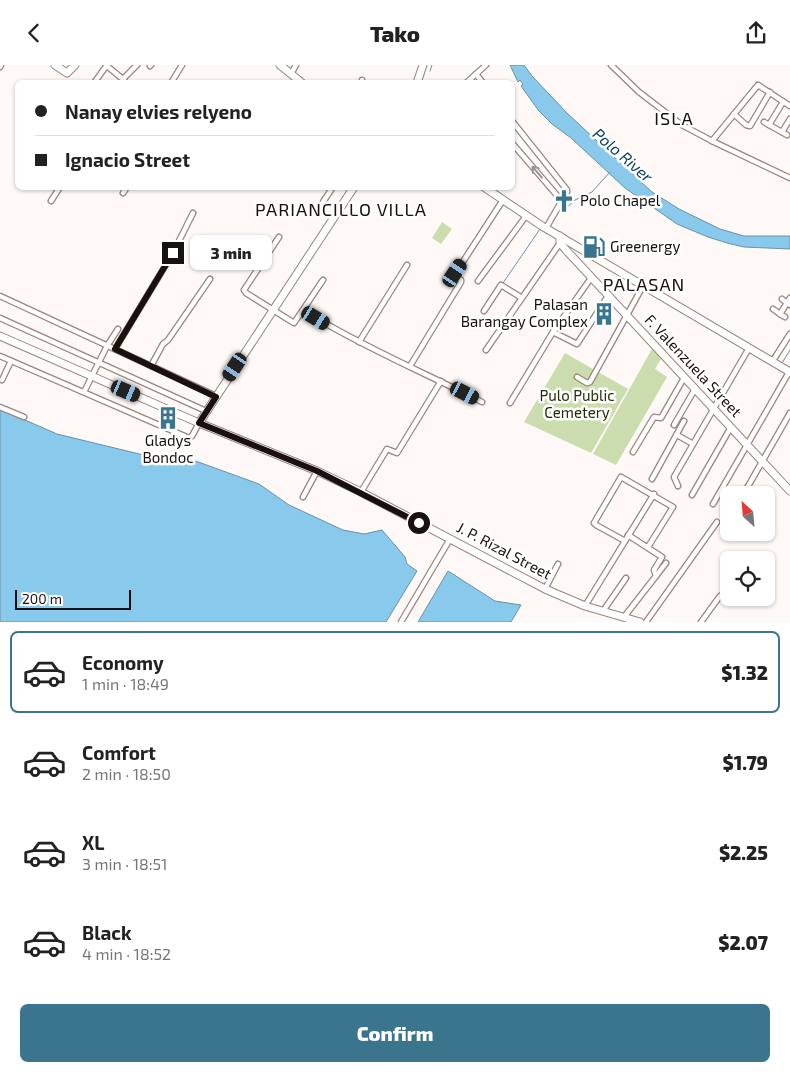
<!DOCTYPE html>
<meta charset="utf-8">
<style>
:root{--surface:#fff;--page:#f2f2f2;--text:#222;--muted:#767676;--line:#e0e0e0;--accent:#3a748d}
body{margin:0;font-family:"Exo 2",sans-serif;background:var(--page);color:var(--text);height:100vh;display:flex;flex-direction:column;font-size:19px;white-space:nowrap}
*{box-sizing:border-box;margin:0}
p{font-size:16px;color:var(--muted)}
.icon{flex:none;width:28px;height:28px;fill:none;stroke:currentColor;stroke-width:2;stroke-linecap:round;stroke-linejoin:round}
.map{position:relative;height:557px;overflow:hidden}
.details{display:flex;flex-direction:column;background:var(--surface);flex:1}
.details>*{flex:none}
.top-card{position:absolute;left:15px;top:15px;width:500px;height:110px;border-radius:8px;box-shadow:0 1px 4px #0004;display:grid;align-content:center;height:110px;padding:0 20px;background:var(--surface)}
.needle{width:32px;rotate:334deg}
.buttons{position:absolute;left:720px;top:421px;display:grid;gap:10px}
.buttons a{display:grid;place-items:center;width:55px;height:55px;border-radius:8px;background:var(--surface);box-shadow:0 1px 4px #0004;font-size:25px}
.scale{position:absolute;left:15px;bottom:12px;width:116px;box-sizing:border-box;padding-left:5px;border:2px solid #1a110e;border-top:0;font-size:14px;line-height:18px;white-space:nowrap;color:#1a110e;-webkit-text-stroke:4px #fff;paint-order:stroke}
.end{position:absolute;width:22px;height:22px;margin:-11px;border:6px solid #1a110e;background:#fff;box-shadow:0 0 0 2px #fff}
.from{border-radius:50%}
.bubble{position:absolute;height:35px;border-radius:8px;background:var(--surface);box-shadow:0 1px 4px #0004;font-size:16px;font-weight:800;line-height:35px;text-align:center}
.car{position:absolute;width:15px;height:30px;margin:-15px -8px;border-radius:6px;box-shadow:0 0 4px 1px #0007;background:linear-gradient(#222 24%,#8ab4d8 0 40%,#222 0 76%,#8ab4d8 0 86%,#222 0)}
.top-card b{display:flex;align-items:center;gap:18px;height:48px;font-size:19px}
.top-card b+b{border-top:1px solid var(--line)}
.top-card i{width:12px;height:12px;background:var(--text)}
ul{padding:9px 0 0;list-style:none}
li{display:flex;align-items:center;gap:15px;height:82px;margin:0 10px 8px;padding:0 10px;border:2px solid transparent;border-radius:8px}
li div{flex:1}
li b{display:block;font-size:19px}
li em{font-style:normal;font-weight:800}
li.on{border-color:var(--accent)}
li>.icon{width:45px;height:45px;stroke-width:1.5}
.button{display:flex;gap:10px;margin-top:auto;padding:10px 20px}
.button a{flex:1;height:58px;border-radius:8px;background:var(--accent);color:#fff;font-size:20px;font-weight:800;line-height:58px;text-align:center}
header{display:flex;justify-content:space-between;align-items:center;height:65px;padding:0 20px;background:var(--surface);font-size:22px;font-weight:800}
.map>svg:first-child{display:block}
</style>
<header><svg class="icon" aria-label="back" viewBox="0 0 24 24"><path d="M15 5l-7 7 7 7"/></svg>Tako<svg class="icon" aria-label="share" viewBox="0 0 24 24"><path d="M12 15V3M7 8l5-5 5 5M5 13v7h14v-7"/></svg></header>
<div class="map">
<svg width="790" height="557" viewBox="0 0 790 557">
<rect width="100%" height="100%" fill="#fef9f7"/>
<g fill="#cbddaf">
<path d="M442,157l10,7 -11,15 -9,-6z"/>
<path d="M653,282l9,10 -7,12 12,8 -51,88 -23,-11z"/>
<path d="M565,288l63,36 -37,64 -67,-31z"/>
</g>
<g fill="#89c9eb" stroke="#6892a9">
<path d="M510,0h14l8,11 35,37 30,28 55,51 27,17 41,20 24,7h46v13l-46,-2 -17,-4 -19,-6 -31,-13 -52,-36 -54,-50 -19,-14 -13,-13 -18,-25 2,-2 -3,-4 -2,2z"/>
<path d="M0,344l57,25 103,25h30l69,25 30,21 54,25 21,4 18,-4 23,27 2,7 10,7 -31,51h-386z"/>
<path d="M448,506l47,30 26,4 -10,17h-93z"/>
</g>
<g fill="none" stroke-linecap="round" stroke-linejoin="round">
<g stroke="#6892a9" stroke-width="1">
<path d="M430,6l2,-6"/>
<path d="M558,146h5l12,-11 17,-8 17,-19"/>
<path d="M503,218l37,-54"/>
<path d="M782,298l8,-13"/>
</g>
<defs>
<g id="street">
<path d="M611,0l28,27 43,33 30,16 78,37"/>
<path d="M107,1l17,14v3"/>
<path d="M150,1l1,-1"/>
<path d="M0,2l1,-2"/>
<path d="M291,9l5,-9"/>
<path d="M476,9l7,9"/>
<path d="M123,14l14,-14"/>
<path d="M94,18l13,-18"/>
<path d="M171,18l11,-18"/>
<path d="M361,18l1,-3"/>
<path d="M466,18l20,-18"/>
<path d="M734,49l12,11 4,1 20,-34"/>
<path d="M512,56l55,69v2l-21,36"/>
<path d="M764,57l23,13"/>
<path d="M769,60l14,-23"/>
<path d="M782,67l8,-13"/>
<path d="M712,76l46,-56 32,21"/>
<path d="M512,78l49,57"/>
<path d="M123,128l4,-6"/>
<path d="M51,136l9,-14"/>
<path d="M323,137l10,-15"/>
<path d="M279,172l-35,53 2,3 48,30 29,-43"/>
<path d="M478,216l48,-65"/>
<path d="M0,231l216,100"/>
<path d="M782,234l5,4 3,-5"/>
<path d="M773,244l7,5"/>
<path d="M484,246l17,-26 21,13"/>
<path d="M785,252l-5,-3 7,-11 3,2"/>
<path d="M0,253l206,93"/>
<path d="M316,253c54,32 111,56 166,84"/>
<path d="M553,267l24,12 31,-48"/>
<path d="M359,277l48,-77"/>
<path d="M115,284l58,-96 20,-40"/>
<path d="M486,285l74,-107"/>
<path d="M0,291l189,82 3,-2 7,-13"/>
<path d="M772,297l18,-28"/>
<path d="M151,301l12,-22 5,-4 42,-61"/>
<path d="M410,301l51,-84v-2l-6,-3v-3l48,-74"/>
<path d="M577,312l10,6 3,-1 53,-96"/>
<path d="M2,315l9,-19"/>
<path d="M84,327l23,-46 11,-17"/>
<path d="M510,338l43,-71 38,-54"/>
<path d="M0,342l24,10"/>
<path d="M674,360l21,-36"/>
<path d="M677,370l16,9"/>
<path d="M633,387l21,-35 7,1 23,-40"/>
<path d="M652,414l32,-58"/>
<path d="M678,421l-4,-9 75,-129"/>
<path d="M361,427l26,-43 10,4 44,-72"/>
<path d="M692,430l39,-68"/>
<path d="M743,430l47,-82"/>
<path d="M303,432l14,-26"/>
<path d="M713,439l76,-132"/>
<path d="M625,476l-29,-16 -2,-2 27,-46 52,30 -25,40"/>
<path d="M656,511l10,-13"/>
<path d="M545,524l13,-25"/>
<path d="M585,541l69,-112"/>
<path d="M603,546l23,-33"/>
<path d="M624,552l32,-41 -2,-6 8,-13 -34,-22"/>
<path d="M401,557l49,-83"/>
<path d="M646,557l71,-100"/>
<path d="M701,557l19,-26"/>
</g>
<g id="secondary">
<path d="M55,0l12,8 8,-8"/>
<path d="M280,0l22,18"/>
<path d="M417,18l6,-18"/>
<path d="M484,122l58,39 248,146"/>
<path d="M560,171v7l6,7 224,241"/>
<path d="M0,271l199,87 118,48 44,21 184,97 40,17 55,16"/>
<path d="M199,358l155,-236"/>
</g>
</defs>
<use href="#street" stroke="#9c837b" stroke-width="7"/>
<use href="#secondary" stroke="#9c837b" stroke-width="9"/>
<use href="#street" stroke="#fff" stroke-width="4.5"/>
<use href="#secondary" stroke="#fff" stroke-width="7"/>
</g>
<defs><path id="oneway-shaft" d="M-6 0H5M1.5-3L5.5 0L1.5 3" fill="none" stroke-width="1.6" stroke-linecap="round" stroke-linejoin="round" transform="scale(1.25)"/></defs>
<use stroke="#989493" href="#oneway-shaft" transform="translate(537 107) rotate(-131)"/>
<g fill="none" stroke-linecap="round" stroke-linejoin="round">
<path stroke="#1a110e" stroke-width="6" d="M173,188l-58,96 101,48 -17,26 118,48 102,52"/>
</g>
<defs>
<symbol id="church-bare" viewBox="-9 -9 18 18"><path d="M-1.2-6h2.4v3.5h3.3v2.4h-3.3V6h-2.4V-.1h-3.3v-2.4h3.3Z" fill="#3a748d" stroke="#fff" stroke-width="2.5" paint-order="stroke"/></symbol>
<symbol id="fuel-bare" viewBox="-9 -9 18 18"><path d="M-5.5-6h7V0h2V4h1.3V-2.5L3-4.5l.8-.8L6-3V5H2.5V1h-1V6h-7ZM-4.2-4.7v3.2H.2V-4.7Z" fill="#3a748d" stroke="#fff" stroke-width="2.5" paint-order="stroke"/></symbol>
<symbol id="building-bare" viewBox="-9 -9 18 18"><path d="M-4-6H4V6H1V3H-1V6H-4ZM-2.5-4.3h1.7v1.8h-1.7ZM.8-4.3h1.7v1.8H.8ZM-2.5-1h1.7V.8h-1.7ZM.8-1h1.7V.8H.8Z" fill="#3a748d" stroke="#fff" stroke-width="2.5" paint-order="stroke"/></symbol>
</defs>
<g fill-rule="evenodd">
<use href="#church-bare" x="548" y="120" width="32" height="32"/>
<use href="#fuel-bare" x="578" y="166" width="32" height="32"/>
<use href="#building-bare" x="588" y="233" width="32" height="32"/>
<use href="#building-bare" x="152" y="337" width="32" height="32"/>
</g>
<g text-anchor="middle" stroke-width="5" stroke-linejoin="round" paint-order="stroke">
<g font-size="15" fill="#1a110e" stroke="#fff" text-anchor="start">
<text x="580" y="141">Polo Chapel</text>
<text x="610" y="187">Greenergy</text>
<text x="588" y="245" text-anchor="end">Palasan<tspan x="588" dy="17">Barangay Complex</tspan></text>
<text x="168" y="381" text-anchor="middle">Gladys<tspan x="168" dy="17">Bondoc</tspan></text>
</g>
<g font-size="15" fill="#1a110e" stroke="#fff">
<text transform="translate(693 301) rotate(47)" y="5">F. Valenzuela Street</text>
<text transform="translate(504 486) rotate(28)" y="5">J. P. Rizal Street</text>
</g>
<g font-size="15" fill="#222f04" stroke="#fff">
<text x="577" y="336">Pulo Public<tspan x="577" dy="17">Cemetery</tspan></text>
</g>
<g font-size="16" font-style="italic" fill="#063f55" stroke="#fff">
<text transform="translate(623 90) rotate(41)" y="6">Polo River</text>
</g>
<g font-size="18" letter-spacing="1" fill="#1a110e" stroke="#fff">
<text x="674" y="60">ISLA</text>
<text x="341" y="151">PARIANCILLO VILLA</text>
<text x="644" y="226">PALASAN</text>
</g>
</g>
</svg>
<div class="buttons">
<a><svg class="needle" viewBox="-14 -14 28 28"><path d="M0-13l5 13h-10z" fill="#e53935"/><path d="M0 13l5-13h-10z" fill="#767676"/></svg></a>
<a><svg class="icon" aria-label="locate" viewBox="0 0 24 24"><circle cx="12" cy="12" r="6"/><path d="M12 2v4M12 18v4M2 12h4M18 12h4"/></svg></a>
</div>
<div class="scale">200 m</div>
<i class="end from" style="left:419px;top:458px"></i>
<i class="end" style="left:173px;top:188px"></i>
<div class="bubble" style="left:190px;top:170px;width:82px">3 min</div>
<i class="car" style="left:455px;top:208px;rotate:34deg"></i>
<i class="car" style="left:316px;top:253px;rotate:121deg"></i>
<i class="car" style="left:235px;top:302px;rotate:213deg"></i>
<i class="car" style="left:126px;top:326px;rotate:113deg"></i>
<i class="car" style="left:465px;top:328px;rotate:117deg"></i>
<div class="top-card">
<b><i class="from"></i>Nanay elvies relyeno</b>
<b><i></i>Ignacio Street</b>
</div>
</div>
<section class="details">
<ul>
<li class="on"><svg class="icon" aria-label="car" viewBox="0 0 24 24"><path d="M5 17H2v-5l4-1 3-4h7l3 4 3 1v5h-3M9 17h6M6 11h13"/><circle cx="7" cy="17" r="2"/><circle cx="17" cy="17" r="2"/></svg><div><b>Economy</b><p>1 min · 18:49</p></div><em>$1.32</em></li>
<li><svg class="icon" aria-label="car" viewBox="0 0 24 24"><path d="M5 17H2v-5l4-1 3-4h7l3 4 3 1v5h-3M9 17h6M6 11h13"/><circle cx="7" cy="17" r="2"/><circle cx="17" cy="17" r="2"/></svg><div><b>Comfort</b><p>2 min · 18:50</p></div><em>$1.79</em></li>
<li><svg class="icon" aria-label="car" viewBox="0 0 24 24"><path d="M5 17H2v-5l4-1 3-4h7l3 4 3 1v5h-3M9 17h6M6 11h13"/><circle cx="7" cy="17" r="2"/><circle cx="17" cy="17" r="2"/></svg><div><b>XL</b><p>3 min · 18:51</p></div><em>$2.25</em></li>
<li><svg class="icon" aria-label="car" viewBox="0 0 24 24"><path d="M5 17H2v-5l4-1 3-4h7l3 4 3 1v5h-3M9 17h6M6 11h13"/><circle cx="7" cy="17" r="2"/><circle cx="17" cy="17" r="2"/></svg><div><b>Black</b><p>4 min · 18:52</p></div><em>$2.07</em></li>
</ul>
<div class="button"><a>Confirm</a></div>
</section>
